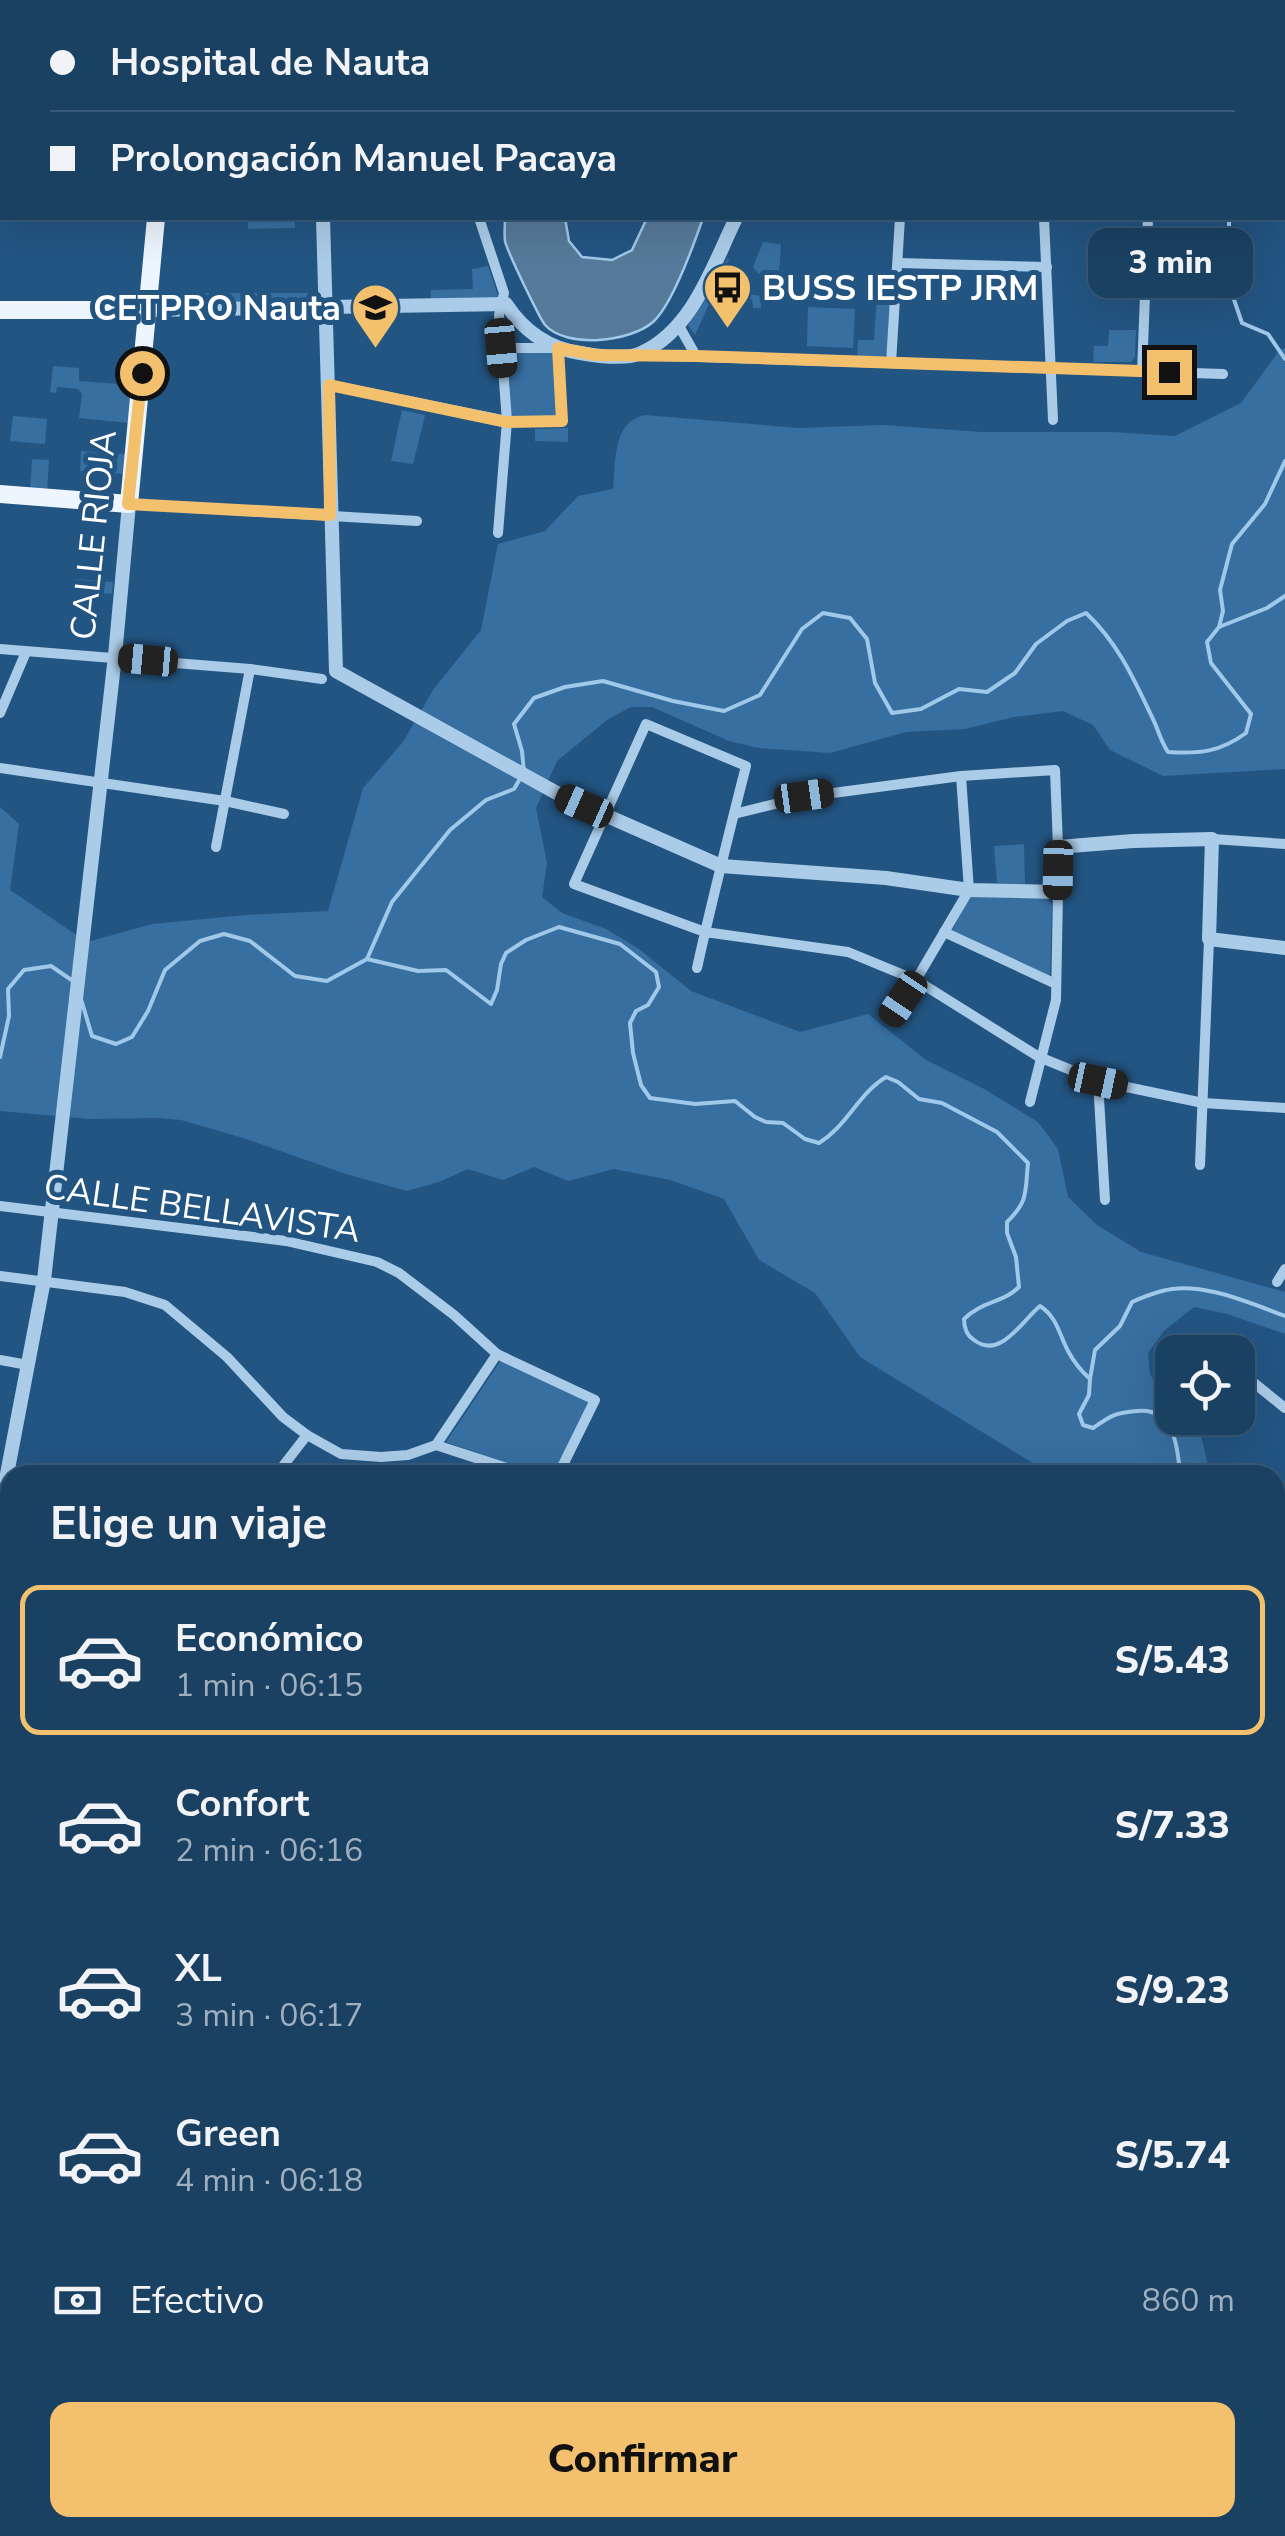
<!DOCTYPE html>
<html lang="es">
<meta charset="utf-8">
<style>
:root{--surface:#1a4062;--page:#274b6b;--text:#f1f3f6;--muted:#9fafbe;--line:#385977;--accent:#f3c16d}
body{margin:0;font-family:"Nunito Sans",sans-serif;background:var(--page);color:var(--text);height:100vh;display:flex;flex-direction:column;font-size:38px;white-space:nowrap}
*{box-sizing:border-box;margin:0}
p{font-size:32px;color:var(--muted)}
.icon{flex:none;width:55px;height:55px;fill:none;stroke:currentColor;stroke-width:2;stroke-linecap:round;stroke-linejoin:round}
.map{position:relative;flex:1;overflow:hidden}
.panel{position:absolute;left:0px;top:1465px;width:1285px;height:1072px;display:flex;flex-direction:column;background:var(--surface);border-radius:30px 30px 0 0;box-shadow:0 10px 40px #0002,0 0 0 2px var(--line)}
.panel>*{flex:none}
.banner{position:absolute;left:0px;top:0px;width:1285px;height:220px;box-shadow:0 10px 40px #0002,0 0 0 2px var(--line);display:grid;align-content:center;height:220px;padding:0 50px;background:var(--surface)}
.controls{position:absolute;left:1155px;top:1335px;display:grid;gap:20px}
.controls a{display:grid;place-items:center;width:100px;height:100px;border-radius:20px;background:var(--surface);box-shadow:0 10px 40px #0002,0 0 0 2px var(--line);font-size:50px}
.end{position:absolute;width:45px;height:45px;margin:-22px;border:12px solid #f3c16d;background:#111;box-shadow:0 0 0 5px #111}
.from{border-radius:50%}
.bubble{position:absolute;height:70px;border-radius:20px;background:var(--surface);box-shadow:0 10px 40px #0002,0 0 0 2px var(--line);font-size:32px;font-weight:800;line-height:70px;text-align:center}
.car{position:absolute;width:30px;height:60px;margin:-30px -15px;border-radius:12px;box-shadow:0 0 8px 2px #0007;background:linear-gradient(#222 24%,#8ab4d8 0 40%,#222 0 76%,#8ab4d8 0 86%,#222 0)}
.banner b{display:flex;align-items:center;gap:35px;height:95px;font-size:38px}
.banner b+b{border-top:2px solid var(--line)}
.banner i{width:25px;height:25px;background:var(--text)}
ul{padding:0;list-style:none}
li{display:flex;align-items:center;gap:30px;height:150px;margin:0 20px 15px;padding:0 30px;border:5px solid transparent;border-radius:20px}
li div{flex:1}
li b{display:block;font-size:38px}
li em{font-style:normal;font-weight:800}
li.active{border-color:var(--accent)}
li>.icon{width:90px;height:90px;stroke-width:1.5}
h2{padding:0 50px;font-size:45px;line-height:120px}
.pay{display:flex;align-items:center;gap:25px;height:110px;padding:0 50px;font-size:38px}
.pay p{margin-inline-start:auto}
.cta{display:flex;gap:20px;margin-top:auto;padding:20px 50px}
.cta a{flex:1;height:115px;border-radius:20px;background:var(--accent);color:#111;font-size:40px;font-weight:800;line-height:115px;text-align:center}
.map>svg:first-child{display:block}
</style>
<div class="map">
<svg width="1285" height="2536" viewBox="0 0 1285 2536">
<rect width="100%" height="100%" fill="#235583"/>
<g fill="#376fa0">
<path d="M248,218h47v10l-47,1z"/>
<path d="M763,242l18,2 -2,30h-20l-6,-7z"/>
<path d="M728,258l1,1 -34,76 -7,-10z"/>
<path d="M488,266l10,30 -4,6 -63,1v-13l42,-1 -1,-20z"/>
<path d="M727,273l19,21 16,2 -1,12h-8l-1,-9 -36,-1z"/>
<path d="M202,293h114l1,8h-115z"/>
<path d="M877,296h15l-4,57 -4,4 -27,-1 1,-16h16z"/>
<path d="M808,307l47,2 -2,39 -46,-2z"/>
<path d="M1109,330h27l-1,27 -4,5h-38l1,-16h14z"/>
<path d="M1285,348v421l-122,7 -53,-26 -17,-25 -30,-14 -49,6 -49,12 -59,3 -76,21 -72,-5 -29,-7 -77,-34h-21l-24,13 -50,41 -21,47 11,55 -5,34 20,16 44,16 33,20 52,42 109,41 68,-18 58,46 58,29 54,33 20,27 10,48 29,28 44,27 144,40v42l-58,-20 -33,-7 -30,24 -16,22 2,22 22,24v19h17l12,17 9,40h-164l-15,-13 -171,-105 -45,-64 -56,-33 -35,-61 -54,-19 -56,-11 -46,12 -34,-14 -31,13 -35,-11 -29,13 -32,9 -61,-17 -103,-36 -62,-18 -22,-2 -69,1 -90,-8v-304l19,17 -9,66 77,52 65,-18 94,-9 82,-4 35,-123 40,-46 30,-52 48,-60 17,-86 47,-13 33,-35 35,-7c3,-28 -1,-67 32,-74l153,13 85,-3 98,7h130l64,4 66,-33 38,-52z"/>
<path d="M554,350l2,67 -46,3 -6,-68z"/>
<path d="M1151,353h38v12l-36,-1z"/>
<path d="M53,366l26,2v13l53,4 -3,38 -50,-5 3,-24 -4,-5 -21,-2 -1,6 -6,-1z"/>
<path d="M402,410l23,5 -12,49 -22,-3z"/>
<path d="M13,416l34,3 -2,25 -35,-3z"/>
<path d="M568,428v14l-33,-1v-12z"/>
<path d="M81,451l45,3 -2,20 -44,-3z"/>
<path d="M32,459l17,1 -2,32 -17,-2z"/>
<path d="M75,579l38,3 -1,12 -38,-3z"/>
<path d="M1024,844l1,40 -28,-1 -3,-37z"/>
<path d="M970,897h75l7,7 -2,72 -99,-44z"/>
<path d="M501,1360l88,42 -36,73h-12l-95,-33z"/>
<path d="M1275,1738l10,9v70l-10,-10z"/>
</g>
<path fill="#567a9a" stroke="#9fc8e9" stroke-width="2.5" d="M505,218h60l4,23 13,16 30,3 20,-10 15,-32h56c-9,26 -30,86 -50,104 -23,20 -86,27 -108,3 -6,-8 -38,-74 -40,-84 -1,-7 0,-16 0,-23z"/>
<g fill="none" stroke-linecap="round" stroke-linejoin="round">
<g stroke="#9fc8e9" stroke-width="4">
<path d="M1217,0l2,2"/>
<path d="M1229,218v20l14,24 -14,23 13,38 26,11 17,25"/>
<path d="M1219,627l4,-16 -3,-21 12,-46 33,-40 20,-43"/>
<path d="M367,959l51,12 28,-1 45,34 6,-14 4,-26 5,-11 20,-13 33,-13 61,17 36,28 3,15 -11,18 -12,6 -6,12 3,30 8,32 9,13 45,6 40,-3 20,16 11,5 17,1 22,16 14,4c29,-18 39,-49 67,-66l12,5 21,17 23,4 55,29 31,31c-3,28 1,38 -21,59v11l9,24 3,30c-16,16 -37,14 -55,32 0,9 2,16 10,21 26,20 47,-18 66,-34 17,11 19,28 28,45 6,11 12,19 22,28l-1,16 -10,19 4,11 10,3c19,-13 21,-15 44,-17 37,-4 41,36 43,64"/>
<path d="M81,999l11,37 24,8 16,-7 16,-26 17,-41 35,-29 24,-7 26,7 45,35 32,5 40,-22 25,-57 58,-72 36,-30 28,-11 10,-17 -2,-21 -8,-27 20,-26 31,-11 38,-6 70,20 51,10 36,-16 42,-66 21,-16 27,5 17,21 8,44 17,30 29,-4 38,-20 28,3 28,-19 21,-29 31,-23 19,-8c31,29 47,64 65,102 7,13 9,25 17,37 32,2 52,0 78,-19l5,-19 -40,-51 -4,-21 12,-15 48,-19 18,-12"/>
<path d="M0,1057l9,-41 -1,-27 16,-19 27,-4 22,15"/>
<path d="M1090,1379l5,-29 25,-24 12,-24c9,-4 19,-8 30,-11 37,-11 88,12 123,25"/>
<path d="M1275,1788l10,8"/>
</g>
<g stroke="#abcce8" stroke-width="10">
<path d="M1026,0v2"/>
<path d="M1167,0v2"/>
<path d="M19,2v-2"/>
<path d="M846,2l20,-2"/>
<path d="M0,22h2"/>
<path d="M1282,93h3"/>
<path d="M0,160h2"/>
<path d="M0,203l2,-23"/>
<path d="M479,218l25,75 -5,22 8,106 -9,112"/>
<path d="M1044,218l9,202"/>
<path d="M899,263l148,4"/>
<path d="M679,326l17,30"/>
<path d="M639,355l584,19"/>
<path d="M891,363l9,-145"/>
<path d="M1142,372l6,-154"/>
<path d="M329,385l178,36h55l-4,-73h-57"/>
<path d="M129,504l288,17"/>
<path d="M0,649l250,20 72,10"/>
<path d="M0,713l26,-61"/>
<path d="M0,768l225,33 59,13"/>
<path d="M734,814l69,-17 158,-21 94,-6 3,77"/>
<path d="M1212,839l73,5"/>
<path d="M216,847l34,-178"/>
<path d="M944,932l112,52"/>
<path d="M697,968c15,-68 32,-135 49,-202l-100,-42 -72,160 131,48 143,20 68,28 123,77 59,24 105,22 82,5"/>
<path d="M890,1017l26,-37 53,-90 -8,-114"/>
<path d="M1098,1081l7,119"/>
<path d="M1030,1102l26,-102 2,-108"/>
<path d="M1200,1165l9,-226"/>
<path d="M0,1206l286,35 91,21 22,11 55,42 43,39 98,46 -37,75"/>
<path d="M0,1276l125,16 40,13 62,52 56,60 24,18 34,19 40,3 27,-2 28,-10 92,30"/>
<path d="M1277,1282l8,-13"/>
<path d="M0,1360l28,5"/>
<path d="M1238,1370l47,38"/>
<path d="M436,1445l61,-91"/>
<path d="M276,1475l31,-40"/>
<path d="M0,1727l10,7"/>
<path d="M0,1818l10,7"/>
<path d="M0,1911l10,-16"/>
<path d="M0,2126l10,4"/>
<path d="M379,2536l20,-8"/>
</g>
<g stroke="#abcce8" stroke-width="14">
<path d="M320,0v2"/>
<path d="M768,0v2"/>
<path d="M323,218l13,453 228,126 157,69 165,12 83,12 89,2v-45l75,-6 79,-2 -3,100 76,9"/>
<path d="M148,310l358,-6c17,26 42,44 74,49 17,3 46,7 61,0 52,-23 72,-88 95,-135"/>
<path d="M0,1511l44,-231 71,-624 14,-152"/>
<path d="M0,2357l10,2"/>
<path d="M347,2528l5,8"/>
</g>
<g stroke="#edf5fe" stroke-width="18">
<path d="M216,2l4,-2"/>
<path d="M0,310h148"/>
<path d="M0,494l129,10 27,-286"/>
</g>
</g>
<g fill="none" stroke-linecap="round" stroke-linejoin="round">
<path stroke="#f3c16d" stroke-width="12" d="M142,373l-14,131 202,11 -1,-130 177,37 56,-1 -4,-73 38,7 100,1 473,16"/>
</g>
<defs>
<symbol id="bus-pin" viewBox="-11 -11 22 30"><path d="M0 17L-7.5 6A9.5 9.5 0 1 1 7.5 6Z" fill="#f3c16d" stroke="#235583"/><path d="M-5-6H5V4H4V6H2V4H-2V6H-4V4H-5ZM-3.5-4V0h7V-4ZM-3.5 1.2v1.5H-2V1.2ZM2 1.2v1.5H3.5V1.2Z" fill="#111"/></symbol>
<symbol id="university-pin" viewBox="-11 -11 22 30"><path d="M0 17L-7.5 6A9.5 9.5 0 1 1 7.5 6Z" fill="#f3c16d" stroke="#235583"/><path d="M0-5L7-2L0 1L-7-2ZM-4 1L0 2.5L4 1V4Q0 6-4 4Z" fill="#111"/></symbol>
</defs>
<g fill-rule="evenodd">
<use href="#bus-pin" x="700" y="260" width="55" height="75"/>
<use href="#university-pin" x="348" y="280" width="55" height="75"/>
</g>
<g text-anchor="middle" stroke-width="10" stroke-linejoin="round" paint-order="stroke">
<g font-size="35" font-weight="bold" fill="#fff" stroke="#235583" text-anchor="start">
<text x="762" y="300">BUSS IESTP JRM</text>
<text x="341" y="320" text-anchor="end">CETPRO Nauta</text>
</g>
<g font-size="35" fill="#fff" stroke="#235583">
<text transform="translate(93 535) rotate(-84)" y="12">CALLE RIOJA</text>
<text transform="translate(202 1208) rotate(8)" y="12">CALLE BELLAVISTA</text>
</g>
</g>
</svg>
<div class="controls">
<a><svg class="icon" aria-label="locate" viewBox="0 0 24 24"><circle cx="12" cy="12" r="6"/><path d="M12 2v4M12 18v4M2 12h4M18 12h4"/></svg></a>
</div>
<i class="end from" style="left:142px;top:373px"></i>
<i class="end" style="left:1169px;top:372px"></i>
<div class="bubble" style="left:1088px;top:228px;width:165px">3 min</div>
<i class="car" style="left:501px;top:348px;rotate:175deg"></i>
<i class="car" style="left:148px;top:660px;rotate:275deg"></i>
<i class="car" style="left:804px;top:796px;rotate:82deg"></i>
<i class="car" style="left:584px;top:806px;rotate:294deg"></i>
<i class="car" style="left:1058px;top:870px;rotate:181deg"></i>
<i class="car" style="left:903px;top:999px;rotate:214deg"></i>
<i class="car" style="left:1098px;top:1081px;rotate:102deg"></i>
<div class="banner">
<b><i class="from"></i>Hospital de Nauta</b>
<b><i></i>Prolongación Manuel Pacaya</b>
</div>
<section class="panel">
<h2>Elige un viaje</h2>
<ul>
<li class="active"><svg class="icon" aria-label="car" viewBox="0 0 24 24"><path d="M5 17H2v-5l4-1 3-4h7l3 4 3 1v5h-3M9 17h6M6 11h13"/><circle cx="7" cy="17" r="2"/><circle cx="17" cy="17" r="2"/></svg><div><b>Económico</b><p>1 min · 06:15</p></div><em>S/5.43</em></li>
<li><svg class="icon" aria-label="car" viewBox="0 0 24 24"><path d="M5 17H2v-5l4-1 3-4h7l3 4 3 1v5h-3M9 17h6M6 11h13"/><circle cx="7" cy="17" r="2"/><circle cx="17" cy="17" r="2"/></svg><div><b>Confort</b><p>2 min · 06:16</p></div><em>S/7.33</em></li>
<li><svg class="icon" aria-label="car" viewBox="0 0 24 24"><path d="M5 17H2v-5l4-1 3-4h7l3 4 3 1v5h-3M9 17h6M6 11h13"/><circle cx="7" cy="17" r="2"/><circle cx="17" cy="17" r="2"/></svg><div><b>XL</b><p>3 min · 06:17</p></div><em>S/9.23</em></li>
<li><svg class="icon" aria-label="car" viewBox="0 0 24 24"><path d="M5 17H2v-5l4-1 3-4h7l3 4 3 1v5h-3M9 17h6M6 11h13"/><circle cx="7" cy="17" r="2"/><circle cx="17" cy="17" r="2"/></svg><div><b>Green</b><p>4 min · 06:18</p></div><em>S/5.74</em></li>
</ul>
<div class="pay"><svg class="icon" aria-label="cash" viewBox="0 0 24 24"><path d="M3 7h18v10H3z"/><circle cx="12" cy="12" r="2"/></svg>Efectivo<p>860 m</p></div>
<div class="cta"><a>Confirmar</a></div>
</section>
</div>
